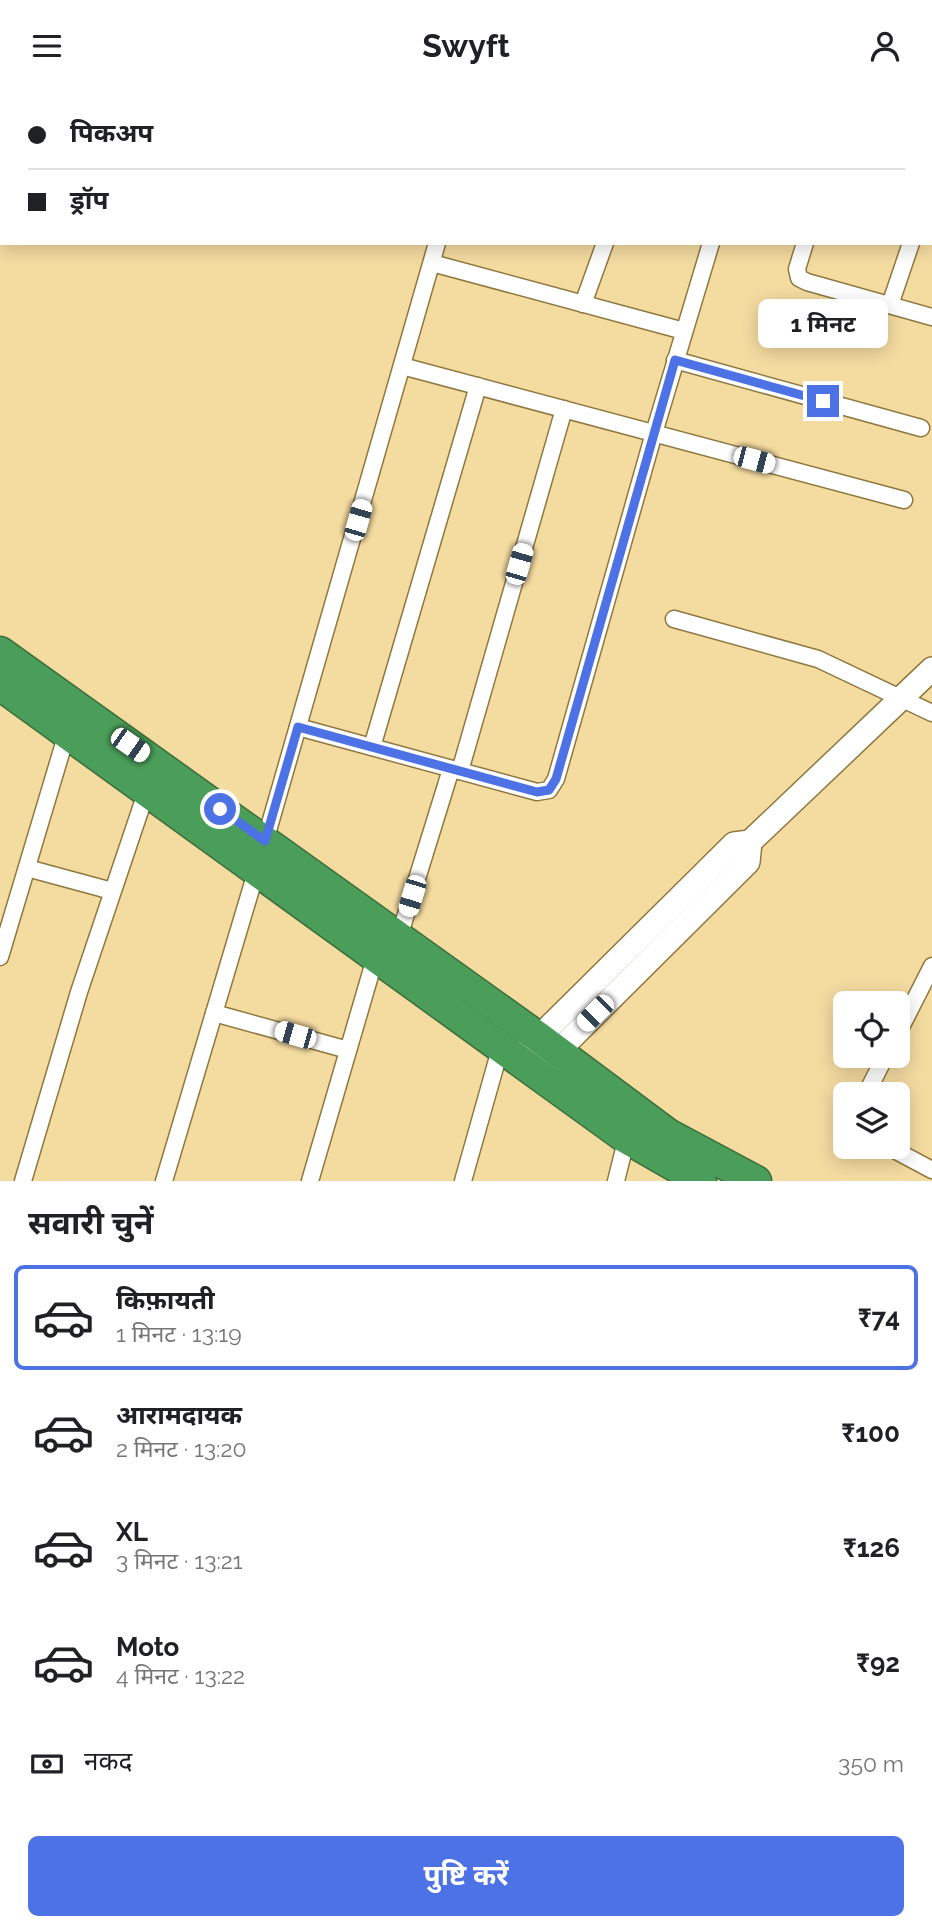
<!DOCTYPE html>
<html lang="hi">
<meta charset="utf-8">
<style>
:root{--surface:#fff;--page:#f2f2f2;--text:#202124;--muted:#757577;--line:#e0e0e0;--accent:#4d72e5}
body{margin:0;font-family:Raleway,"Noto Sans Devanagari",sans-serif;background:var(--page);color:var(--text);height:100vh;display:flex;flex-direction:column;font-size:26px;white-space:nowrap}
*{box-sizing:border-box;margin:0}
p{font-size:23px;color:var(--muted)}
.icon{flex:none;width:38px;height:38px;fill:none;stroke:currentColor;stroke-width:2;stroke-linecap:round;stroke-linejoin:round}
.map{position:relative;height:1090px;overflow:hidden}
.details{display:flex;flex-direction:column;background:var(--surface);flex:1}
.details>*{flex:none}
.hud{position:absolute;left:0px;top:0px;width:933px;height:154px;box-shadow:0 4px 18px #0003;display:grid;align-content:center;height:154px;padding:0 28px;background:var(--surface)}
.buttons{position:absolute;left:833px;top:900px;display:grid;gap:14px}
.buttons a{display:grid;place-items:center;width:77px;height:77px;border-radius:10px;background:var(--surface);box-shadow:0 4px 18px #0003;font-size:35px}
.end{position:absolute;width:32px;height:32px;margin:-16px;border:9px solid #4d72e5;background:#fff;box-shadow:0 0 0 4px #fff}
.from{border-radius:50%}
.bubble{position:absolute;height:49px;border-radius:10px;background:var(--surface);box-shadow:0 4px 18px #0003;font-size:23px;font-weight:700;line-height:49px;text-align:center}
.car{position:absolute;width:21px;height:42px;margin:-21px -10px;border-radius:9px;box-shadow:0 0 5px 2px #0007;background:linear-gradient(#fff 24%,#345 0 40%,#fff 0 76%,#345 0 86%,#fff 0)}
.hud b{display:flex;align-items:center;gap:24px;height:66px;font-size:26px}
.hud b+b{border-top:2px solid var(--line)}
.hud i{width:18px;height:18px;background:var(--text)}
ul{padding:0;list-style:none}
li{display:flex;align-items:center;gap:21px;height:105px;margin:0 14px 10px;padding:0 14px;border:4px solid transparent;border-radius:10px}
li div{flex:1}
li b{display:block;font-size:26px}
li em{font-style:normal;font-weight:700}
li.selected{border-color:var(--accent)}
li>.icon{width:63px;height:63px;stroke-width:1.5}
h2{padding:0 28px;font-size:32px;line-height:84px}
.pay{display:flex;align-items:center;gap:18px;height:77px;padding:0 28px;font-size:26px}
.pay p{margin-inline-start:auto}
.button{display:flex;gap:14px;margin-top:auto;padding:14px 28px}
.button a{flex:1;height:80px;border-radius:10px;background:var(--accent);color:#fff;font-size:28px;font-weight:700;line-height:80px;text-align:center}
header{display:flex;justify-content:space-between;align-items:center;height:91px;padding:0 28px;background:var(--surface);font-size:32px;font-weight:700}
.map>svg:first-child{display:block}
</style>
<header><svg class="icon" aria-label="menu" viewBox="0 0 24 24"><path d="M4 6h16M4 12h16M4 18h16"/></svg>Swyft<svg class="icon" aria-label="person" viewBox="0 0 24 24"><circle cx="12" cy="8" r="4"/><path d="M4 21q1-7 8-7t8 7"/></svg></header>
<div class="map">
<svg width="932" height="1090" viewBox="0 0 932 1090">
<rect width="100%" height="100%" fill="#f4dba0"/>
<g fill="none" stroke-linecap="round" stroke-linejoin="round">
<defs>
<g id="street">
<path d="M439,0l3,2"/>
<path d="M487,2l1,-2"/>
<path d="M585,2l2,-2"/>
<path d="M700,2l1,-2"/>
<path d="M868,2l2,-2"/>
<path d="M931,101l1,-2"/>
<path d="M805,152l-8,26 2,9 8,4 125,35"/>
<path d="M432,172l252,68"/>
<path d="M583,213l22,-61"/>
<path d="M890,214l21,-62"/>
<path d="M675,269l246,68"/>
<path d="M402,275l502,134"/>
<path d="M674,528l144,40 114,54"/>
<path d="M298,636l239,65 12,-2 7,-11 98,-346 57,-190"/>
<path d="M372,656l106,-361"/>
<path d="M460,680l104,-362"/>
<path d="M265,750l172,-598"/>
<path d="M27,777l85,23"/>
<path d="M399,846l52,-168"/>
<path d="M0,866l67,-224"/>
<path d="M214,922l134,37"/>
<path d="M898,942l34,-67"/>
<path d="M866,1003l20,-39"/>
<path d="M887,1055l45,24"/>
<path d="M23,1090l56,-189 68,-202"/>
<path d="M164,1090l93,-312"/>
<path d="M310,1090l66,-226"/>
<path d="M463,1090l38,-135"/>
<path d="M616,1090l12,-48"/>
</g>
<g id="secondary">
<path d="M528,957l206,-204 16,-2 182,-173"/>
<path d="M546,972l202,-201 2,-20"/>
</g>
<g id="highway">
<path d="M0,561l538,385 130,97 88,47"/>
<path d="M0,594l626,453 75,43"/>
</g>
</defs>
<use href="#street" stroke="#8f783f" stroke-width="19"/>
<use href="#secondary" stroke="#8f783f" stroke-width="26"/>
<use href="#highway" stroke="#3a6d3a" stroke-width="33"/>
<use href="#street" stroke="#fff" stroke-width="16"/>
<use href="#secondary" stroke="#fff" stroke-width="23"/>
<use href="#highway" stroke="#4b9e59" stroke-width="30"/>
</g>
<g fill="none" stroke-linecap="round" stroke-linejoin="round">
<path stroke="#4d72e5" stroke-width="9" d="M220,718l45,32 33,-114 239,65 12,-2 7,-11 119,-419 148,41"/>
</g>
</svg>
<div class="buttons">
<a><svg class="icon" aria-label="locate" viewBox="0 0 24 24"><circle cx="12" cy="12" r="6"/><path d="M12 2v4M12 18v4M2 12h4M18 12h4"/></svg></a>
<a><svg class="icon" aria-label="layers" viewBox="0 0 24 24"><path d="M12 4l9 5-9 5-9-5zM3 14l9 5 9-5"/></svg></a>
</div>
<i class="end from" style="left:220px;top:718px"></i>
<i class="end" style="left:823px;top:310px"></i>
<div class="bubble" style="left:758px;top:208px;width:130px">1 मिनट</div>
<i class="car" style="left:754px;top:369px;rotate:105deg"></i>
<i class="car" style="left:358px;top:429px;rotate:16deg"></i>
<i class="car" style="left:519px;top:473px;rotate:16deg"></i>
<i class="car" style="left:130px;top:654px;rotate:125deg"></i>
<i class="car" style="left:412px;top:805px;rotate:197deg"></i>
<i class="car" style="left:595px;top:922px;rotate:225deg"></i>
<i class="car" style="left:295px;top:944px;rotate:286deg"></i>
<div class="hud">
<b><i class="from"></i>पिकअप</b>
<b><i></i>ड्रॉप</b>
</div>
</div>
<section class="details">
<h2>सवारी चुनें</h2>
<ul>
<li class="selected"><svg class="icon" aria-label="car" viewBox="0 0 24 24"><path d="M5 17H2v-5l4-1 3-4h7l3 4 3 1v5h-3M9 17h6M6 11h13"/><circle cx="7" cy="17" r="2"/><circle cx="17" cy="17" r="2"/></svg><div><b>किफ़ायती</b><p>1 मिनट · 13:19</p></div><em>₹74</em></li>
<li><svg class="icon" aria-label="car" viewBox="0 0 24 24"><path d="M5 17H2v-5l4-1 3-4h7l3 4 3 1v5h-3M9 17h6M6 11h13"/><circle cx="7" cy="17" r="2"/><circle cx="17" cy="17" r="2"/></svg><div><b>आरामदायक</b><p>2 मिनट · 13:20</p></div><em>₹100</em></li>
<li><svg class="icon" aria-label="car" viewBox="0 0 24 24"><path d="M5 17H2v-5l4-1 3-4h7l3 4 3 1v5h-3M9 17h6M6 11h13"/><circle cx="7" cy="17" r="2"/><circle cx="17" cy="17" r="2"/></svg><div><b>XL</b><p>3 मिनट · 13:21</p></div><em>₹126</em></li>
<li><svg class="icon" aria-label="car" viewBox="0 0 24 24"><path d="M5 17H2v-5l4-1 3-4h7l3 4 3 1v5h-3M9 17h6M6 11h13"/><circle cx="7" cy="17" r="2"/><circle cx="17" cy="17" r="2"/></svg><div><b>Moto</b><p>4 मिनट · 13:22</p></div><em>₹92</em></li>
</ul>
<div class="pay"><svg class="icon" aria-label="cash" viewBox="0 0 24 24"><path d="M3 7h18v10H3z"/><circle cx="12" cy="12" r="2"/></svg>नकद<p>350 m</p></div>
<div class="button"><a>पुष्टि करें</a></div>
</section>
